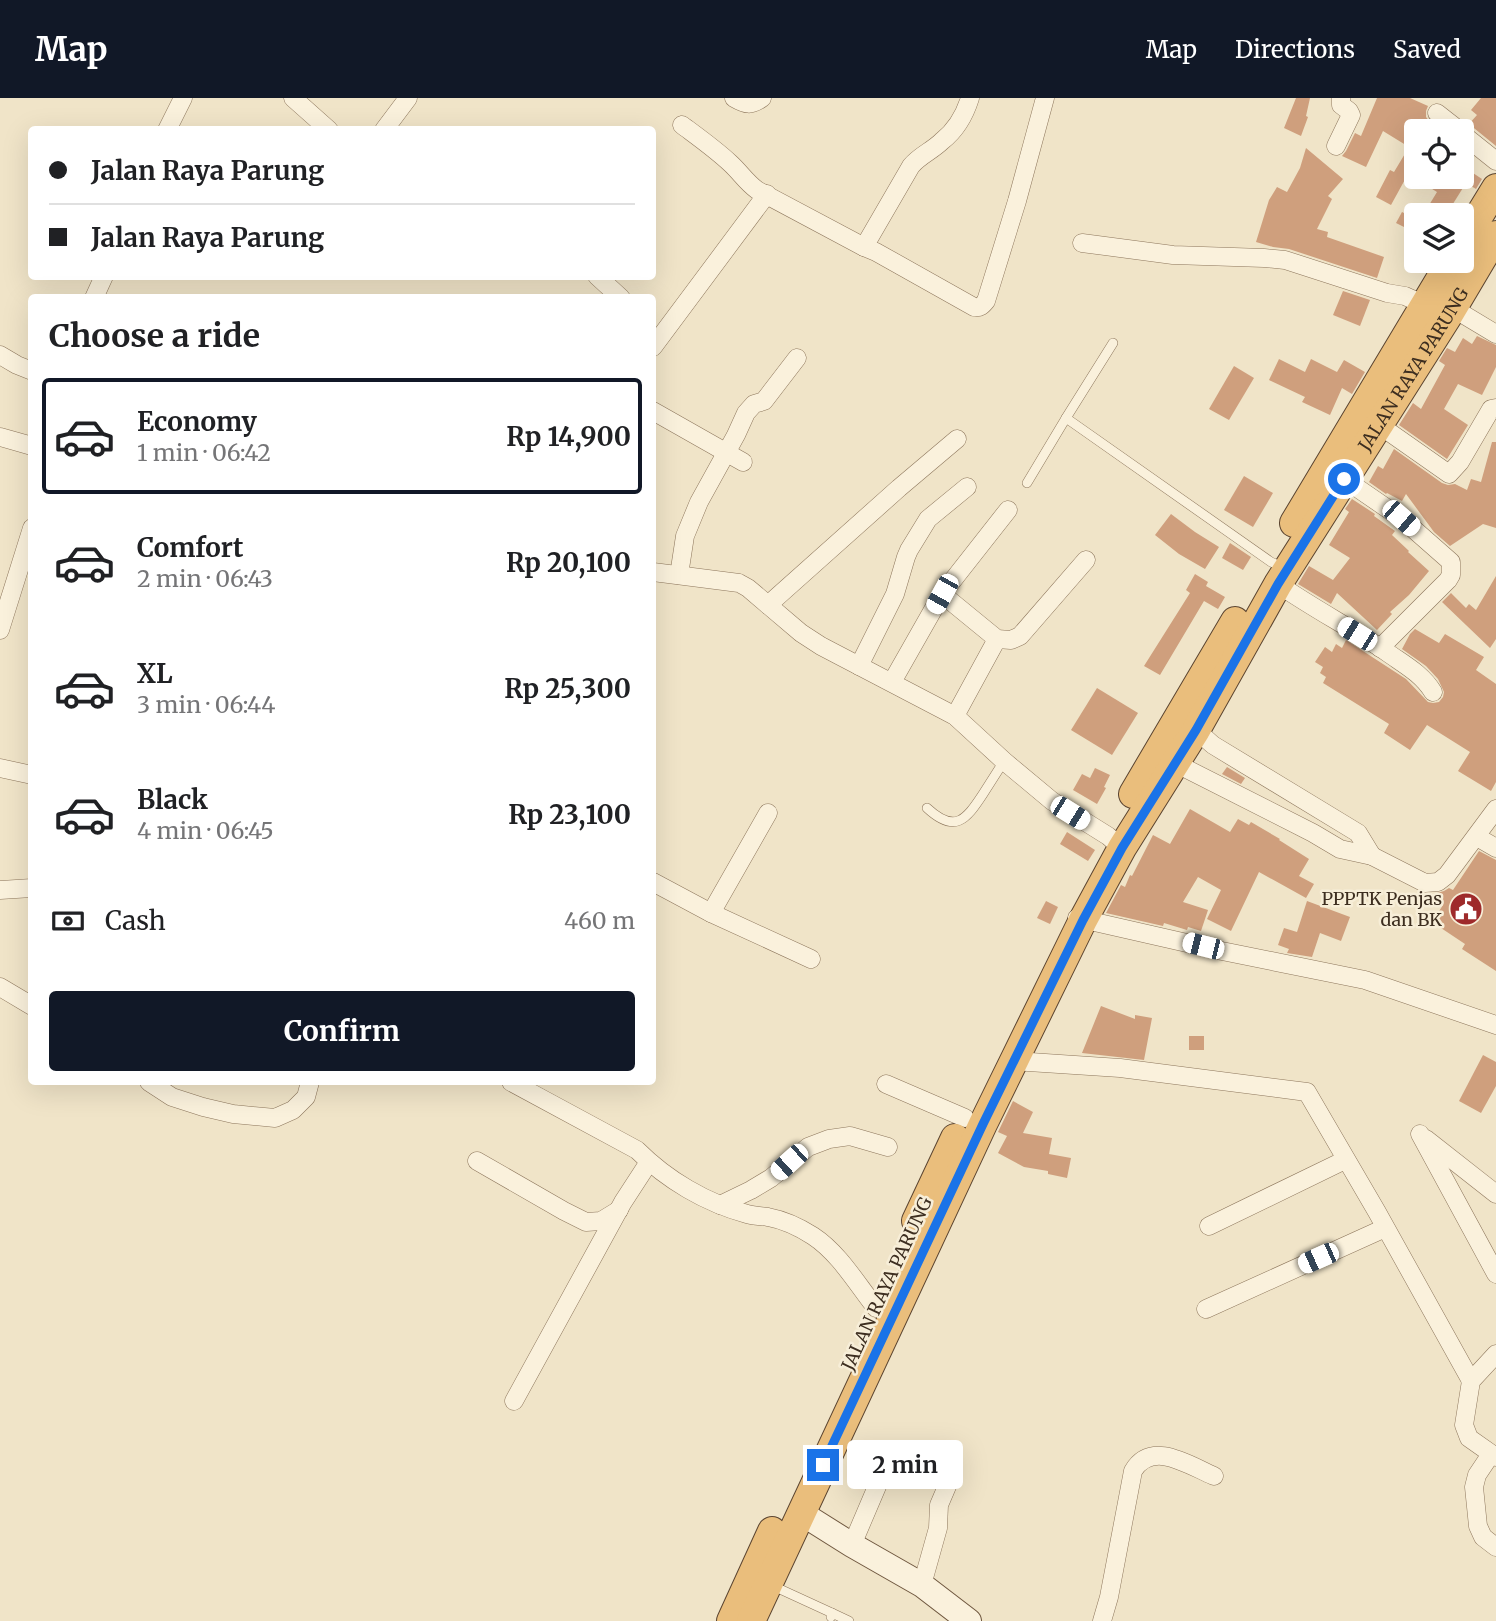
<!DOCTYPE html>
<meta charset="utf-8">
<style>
:root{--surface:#fff;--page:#f6f6f6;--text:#202124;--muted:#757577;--line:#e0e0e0;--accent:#111827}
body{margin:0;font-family:Merriweather,serif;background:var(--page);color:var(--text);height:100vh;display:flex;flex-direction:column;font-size:26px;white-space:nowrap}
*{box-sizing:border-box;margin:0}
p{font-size:23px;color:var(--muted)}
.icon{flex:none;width:38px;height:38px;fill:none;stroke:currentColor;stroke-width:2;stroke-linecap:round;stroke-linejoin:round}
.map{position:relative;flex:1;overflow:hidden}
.details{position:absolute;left:28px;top:196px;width:628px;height:791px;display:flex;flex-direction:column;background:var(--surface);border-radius:7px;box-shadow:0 7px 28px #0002}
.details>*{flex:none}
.hud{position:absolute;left:28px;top:28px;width:628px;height:154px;border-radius:7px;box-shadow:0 7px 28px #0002;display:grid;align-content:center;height:154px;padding:0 21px;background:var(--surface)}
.tools{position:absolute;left:1404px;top:21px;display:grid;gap:14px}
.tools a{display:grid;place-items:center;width:70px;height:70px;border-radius:7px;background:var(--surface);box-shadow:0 7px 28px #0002;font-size:35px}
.end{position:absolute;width:32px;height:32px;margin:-16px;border:9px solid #1a73e8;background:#fff;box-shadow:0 0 0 4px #fff}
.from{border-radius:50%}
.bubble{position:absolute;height:49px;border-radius:7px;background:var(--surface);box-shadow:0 7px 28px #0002;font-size:23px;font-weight:700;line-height:49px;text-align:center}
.car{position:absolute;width:21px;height:42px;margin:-21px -10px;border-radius:9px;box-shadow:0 0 5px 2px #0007;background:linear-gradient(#fff 24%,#345 0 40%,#fff 0 76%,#345 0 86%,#fff 0)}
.hud b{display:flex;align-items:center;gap:24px;height:66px;font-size:26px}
.hud b+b{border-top:2px solid var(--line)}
.hud i{width:18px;height:18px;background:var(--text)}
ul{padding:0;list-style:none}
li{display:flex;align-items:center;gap:21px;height:116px;margin:0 14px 10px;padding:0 7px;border:4px solid transparent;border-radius:7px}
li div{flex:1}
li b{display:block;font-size:26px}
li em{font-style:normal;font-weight:700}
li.active{border-color:var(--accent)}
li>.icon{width:63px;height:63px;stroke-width:1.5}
h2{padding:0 21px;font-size:32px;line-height:84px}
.pay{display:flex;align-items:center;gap:18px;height:77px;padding:0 21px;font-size:26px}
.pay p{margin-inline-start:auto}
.primary-button{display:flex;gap:14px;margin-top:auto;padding:14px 21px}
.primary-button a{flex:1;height:80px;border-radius:7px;background:var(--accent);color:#fff;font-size:28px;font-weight:700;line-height:80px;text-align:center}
header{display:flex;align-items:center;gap:42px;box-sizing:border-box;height:98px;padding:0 35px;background:var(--accent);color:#fff}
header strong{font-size:33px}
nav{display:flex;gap:38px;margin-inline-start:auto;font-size:24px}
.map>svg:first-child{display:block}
</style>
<header>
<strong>Map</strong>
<nav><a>Map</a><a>Directions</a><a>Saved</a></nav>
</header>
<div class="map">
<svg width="1496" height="1523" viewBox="0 0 1496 1523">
<rect width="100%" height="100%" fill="#f0e4c8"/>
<g fill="#cf9f7d">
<path d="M1296,0h14l-4,18 2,1 -7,19 -17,-8z"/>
<path d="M1377,0h33l18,8 -2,5v6l4,5 -4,9h-10v46h45v-12l21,14 -6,10 -10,-6 -20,32h-23l14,-23 -29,-18 -17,31 -15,-8 14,-27 4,2 15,-25 -26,-16 -17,36 -24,-11 4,-5 9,-18 6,3z"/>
<path d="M1481,0h15v48l-27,-22 8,-9 -6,-5z"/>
<path d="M1306,50l37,31 -15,17 4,3 -15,30 11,3 -1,5 57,20 -7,21 -88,-29 -16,-2 -17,-5 13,-42 8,-13 10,5 13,-24z"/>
<path d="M1402,114l14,7v14l-20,-10z"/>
<path d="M1343,193l27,9 -10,26 -27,-11z"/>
<path d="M1477,238l19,9v22l-14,28 -24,-11 -14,25 24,16 -21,34 -48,-34 14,-22 8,6 24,-44 -6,-4 8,-13 8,4 8,-14 9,6z"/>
<path d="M1279,261l26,13 6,-13 26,13 7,-12 21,12 -13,22 -10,-6 -12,27 -28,-13 3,-5 -36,-17z"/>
<path d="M1234,268l20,12 -25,42 -20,-11z"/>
<path d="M1492,344h4v86l-13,-4 -33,22 -16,-14 -28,-38 -4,7 -15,-8 -1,1 -17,-12 9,-16 5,3 11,-20 48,34 6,2 7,-1 12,6 4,-11 10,3z"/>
<path d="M1244,378l29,17 -20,34 -29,-17z"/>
<path d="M1352,401l23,15 -1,2 21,15 -3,4 17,16 -1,1 21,19 -20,24 -19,17 2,2 -15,16 -40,-37 -6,11 -33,-20 11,-18 24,14 17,-22 -21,-13 20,-33 -4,-3z"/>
<path d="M1171,416l24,18 24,15 -14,22 -26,-15 -24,-19z"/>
<path d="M1230,445l21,14 -8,13 -21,-12z"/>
<path d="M1195,476l13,8 -2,4 19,11 -7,12 -14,-8 -44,74 -16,-9 46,-73 -4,-3z"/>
<path d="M1496,478v63l-6,9 -48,-46 9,-9 15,15 3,-4 7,6z"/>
<path d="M1415,531l24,14 6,-9 39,23 -8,13 20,14v98l-5,9 -33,-20 12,-19 -43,-27 -17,25 -26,-17 5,-9 -66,-41 3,-6 -6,-4 3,-6 -8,-5 10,-15 7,5 4,-8 6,4 4,-8 60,39 22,23 5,1 6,-1 4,-5 1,-5 -6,-13 -12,-13 -24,-17 8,-15z"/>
<path d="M1097,590l41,25 -26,42 -41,-25z"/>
<path d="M1227,669l18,11 -4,6 -19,-10z"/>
<path d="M1095,670l15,7 -6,12 2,1 -9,16 -24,-14 9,-16 8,4z"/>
<path d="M1190,711l40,23 8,-13 11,6 2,-3 29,17 -1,1 30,19 -10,17 15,8 -8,14 -47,-26 -28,59 -24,-12 14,-29 -23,-13 -15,25 25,8 -7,21 -13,-4 -1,3 -23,-7 -1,3 -57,-13 15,-28 4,2 5,-12 2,1 21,-41 17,9z"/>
<path d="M1067,734l28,18 -7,11 -28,-17z"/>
<path d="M1479,753l17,9v111l-34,-22 3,-5 -33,-22 11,-17 -10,-7 4,-5 7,-2 5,-3 4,2z"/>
<path d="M1046,803l12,6 -8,17 -13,-6z"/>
<path d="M1307,803l43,16 -9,24 -21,-8 -8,24 -25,-4 2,-4 -11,-4 6,-17 13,4z"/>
<path d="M1101,908l34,13v-4l17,3 -8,42 -62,-7z"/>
<rect x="1189" y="938" width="15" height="14"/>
<path d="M1483,957l13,7v24l-15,27 -22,-12z"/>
<path d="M1013,1003l20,11 -10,21 29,5 -3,16 22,4 -4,20 -19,-4v-3l-24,-4 -26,-14 9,-17 -9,-4z"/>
</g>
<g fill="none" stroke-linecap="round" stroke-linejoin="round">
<defs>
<g id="service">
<path d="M1066,320l47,-75"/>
<path d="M1027,385l39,-65 205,144 14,6"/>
<path d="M927,710c28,26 39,12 56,-14 7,-11 14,-22 21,-33"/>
<path d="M771,1487l61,28 -1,4"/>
<path d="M832,1515l17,8"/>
</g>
<g id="minor">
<path d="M293,0l36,32"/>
<path d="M734,0c12,7 17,8 28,0"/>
<path d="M1437,15l23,18"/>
<path d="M682,27c16,12 33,24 48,38 10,9 16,19 27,27l107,57 12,5 98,55c6,1 8,-1 12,-6l31,-100 28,-103"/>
<path d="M167,32l16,-32"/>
<path d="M384,32l24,-32"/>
<path d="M1461,35l35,28"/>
<path d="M1336,48l15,-31 -2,-4 -8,-6v-7"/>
<path d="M1082,145l91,12 91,3 21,2 102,33 18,3 20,9"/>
<path d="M864,149l47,-81c9,-11 21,-15 31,-25 14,-11 23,-27 28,-43"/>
<path d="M597,178l24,22"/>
<path d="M94,200l10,-22"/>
<path d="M1446,206l50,30"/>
<path d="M653,249l114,-153"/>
<path d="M0,257l17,10 15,6"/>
<path d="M653,313l90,51"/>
<path d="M1372,322l77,54 11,-12 31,-53 5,-1"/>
<path d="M0,339l32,9"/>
<path d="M1337,376l64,44 50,44v13l-3,5 -68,68"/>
<path d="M653,474l86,11 9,5 53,45 20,13 134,70 49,45 48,40 56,35 14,12"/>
<path d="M679,477l6,-39 14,-34 37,-67 10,-22 8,-9 10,-3 33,-43"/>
<path d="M1278,486c36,25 75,45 110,69 17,12 34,21 45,39"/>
<path d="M942,496l55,45 14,1 9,-4 66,-76"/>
<path d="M768,507l131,-117 58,-49"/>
<path d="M0,532l32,-102"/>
<path d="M859,568l36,-72 11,-37 3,-7 19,-31 39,-32"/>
<path d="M892,584l50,-88 66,-84"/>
<path d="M955,618l42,-77"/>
<path d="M1188,629l8,3 17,15 145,88 14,23"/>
<path d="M1169,662l144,73 27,16 32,7 53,27 13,-1 9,-7 49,-66"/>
<path d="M0,670l32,7"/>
<path d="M1477,739l19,11"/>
<path d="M653,784l58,31 100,46"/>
<path d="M0,792l32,-2"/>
<path d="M711,815l57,-100"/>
<path d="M1077,820l145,33 143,29 131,45"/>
<path d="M0,889l32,19"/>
<path d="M1014,963l106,7 187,24 70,120 94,169"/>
<path d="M149,984l23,15 31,10 30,7 42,4 18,-8 13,-13 4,-15"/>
<path d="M511,984l126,68c30,30 69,53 110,64 7,2 14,2 21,3 16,3 31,10 45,19 26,17 44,48 63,72"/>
<path d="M886,986l79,34"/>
<path d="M1420,1036l76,140"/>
<path d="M1426,1041l70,55"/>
<path d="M477,1063l87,50 22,11 15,-1 18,-11"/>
<path d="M720,1107l31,-15 20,-12 37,-31 21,-8 21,-3 38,11"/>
<path d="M1209,1128l136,-66"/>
<path d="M1206,1211l179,-81"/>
<path d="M1496,1256l-25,27 -7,44 5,13 27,19"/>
<path d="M514,1303l109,-199 26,-40"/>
<path d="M1491,1356l-14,21 -3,12 4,39 5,11 13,10"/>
<path d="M852,1447l32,-75"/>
<path d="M922,1487l16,-57 1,-23 9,-21"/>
<path d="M1102,1523l7,-24 24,-126c19,-32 57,-5 81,5"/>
</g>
<path id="secondary" d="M801,1415l51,32 70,40 47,36"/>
<g id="trunk">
<path d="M1461,147l35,-57"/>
<path d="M1294,425l157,-262"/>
<path d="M1133,696l102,-173"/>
<path d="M916,1123l39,-83"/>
<path d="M731,1523l41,-90"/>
<path id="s1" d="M751,1523l232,-497 100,-204 39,-72 74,-118 82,-146 170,-268 48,-81"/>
</g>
</defs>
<use href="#service" stroke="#8d765c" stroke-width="10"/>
<use href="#minor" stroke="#8d765c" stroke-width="19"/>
<use href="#secondary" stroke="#6f573f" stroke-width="26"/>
<use href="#trunk" stroke="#5b4430" stroke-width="30"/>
<use href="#service" stroke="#faf1dc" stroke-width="9"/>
<use href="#minor" stroke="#faf1dc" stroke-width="18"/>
<use href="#secondary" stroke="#faf1dc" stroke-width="24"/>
<use href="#trunk" stroke="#eabe7c" stroke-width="28"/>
</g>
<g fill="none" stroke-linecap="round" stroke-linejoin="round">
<path stroke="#1a73e8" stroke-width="9" d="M823,1367l160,-341 100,-204 39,-72 74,-118 82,-146 66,-105"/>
</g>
<defs>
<symbol id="civic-disc" viewBox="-11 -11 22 22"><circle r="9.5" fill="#9e2a2b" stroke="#f7eed8"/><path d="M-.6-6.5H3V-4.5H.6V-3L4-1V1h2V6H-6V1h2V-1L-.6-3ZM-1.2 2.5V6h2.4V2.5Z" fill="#fff"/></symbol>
</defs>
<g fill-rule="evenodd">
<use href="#civic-disc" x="1447" y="792" width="38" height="38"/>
</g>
<g text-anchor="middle" stroke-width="5" stroke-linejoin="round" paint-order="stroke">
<g font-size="18" fill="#3d2e20" stroke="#f7eed8">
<text dy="6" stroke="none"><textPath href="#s1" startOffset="1418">JALAN RAYA PARUNG</textPath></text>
<text transform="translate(887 1186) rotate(-65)" y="6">JALAN RAYA PARUNG</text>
</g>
<g font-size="18" fill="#3d2e20" stroke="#f7eed8" text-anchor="end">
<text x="1442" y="807">PPPTK Penjas<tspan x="1442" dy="21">dan BK</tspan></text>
</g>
</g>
</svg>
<div class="tools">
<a><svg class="icon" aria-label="locate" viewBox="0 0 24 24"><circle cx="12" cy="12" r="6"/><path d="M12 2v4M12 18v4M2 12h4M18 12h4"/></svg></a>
<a><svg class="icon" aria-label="layers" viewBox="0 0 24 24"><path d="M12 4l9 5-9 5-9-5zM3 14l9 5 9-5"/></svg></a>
</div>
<i class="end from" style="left:1344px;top:381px"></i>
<i class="end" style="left:823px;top:1367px"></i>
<div class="bubble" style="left:847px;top:1342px;width:116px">2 min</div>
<i class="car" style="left:1401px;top:420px;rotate:131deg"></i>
<i class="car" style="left:942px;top:496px;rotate:209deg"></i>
<i class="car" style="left:1357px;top:536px;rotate:302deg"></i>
<i class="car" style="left:1070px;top:715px;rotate:122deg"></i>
<i class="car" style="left:1203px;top:848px;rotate:284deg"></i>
<i class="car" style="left:789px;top:1064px;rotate:228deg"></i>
<i class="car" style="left:1318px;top:1160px;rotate:246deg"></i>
<div class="hud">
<b><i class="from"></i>Jalan Raya Parung</b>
<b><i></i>Jalan Raya Parung</b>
</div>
<section class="details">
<h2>Choose a ride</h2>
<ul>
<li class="active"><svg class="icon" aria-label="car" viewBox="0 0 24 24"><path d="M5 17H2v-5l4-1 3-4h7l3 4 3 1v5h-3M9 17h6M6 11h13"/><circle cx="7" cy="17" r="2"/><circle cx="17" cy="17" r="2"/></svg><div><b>Economy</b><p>1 min · 06:42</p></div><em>Rp 14,900</em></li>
<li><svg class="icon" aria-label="car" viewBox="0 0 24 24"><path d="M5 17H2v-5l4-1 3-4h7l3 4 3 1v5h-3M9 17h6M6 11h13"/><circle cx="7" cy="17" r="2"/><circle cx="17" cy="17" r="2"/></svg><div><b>Comfort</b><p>2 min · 06:43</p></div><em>Rp 20,100</em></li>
<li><svg class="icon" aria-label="car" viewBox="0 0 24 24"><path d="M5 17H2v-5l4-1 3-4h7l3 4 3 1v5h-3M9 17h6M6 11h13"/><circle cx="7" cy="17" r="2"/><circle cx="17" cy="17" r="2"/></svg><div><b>XL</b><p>3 min · 06:44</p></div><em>Rp 25,300</em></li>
<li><svg class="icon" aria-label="car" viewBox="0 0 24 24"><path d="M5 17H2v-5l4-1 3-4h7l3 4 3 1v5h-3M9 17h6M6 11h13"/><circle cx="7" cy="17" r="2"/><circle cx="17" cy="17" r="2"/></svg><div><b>Black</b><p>4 min · 06:45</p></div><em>Rp 23,100</em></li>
</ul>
<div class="pay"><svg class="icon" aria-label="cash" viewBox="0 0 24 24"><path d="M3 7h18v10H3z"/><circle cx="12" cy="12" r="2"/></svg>Cash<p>460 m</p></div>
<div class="primary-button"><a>Confirm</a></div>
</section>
</div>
